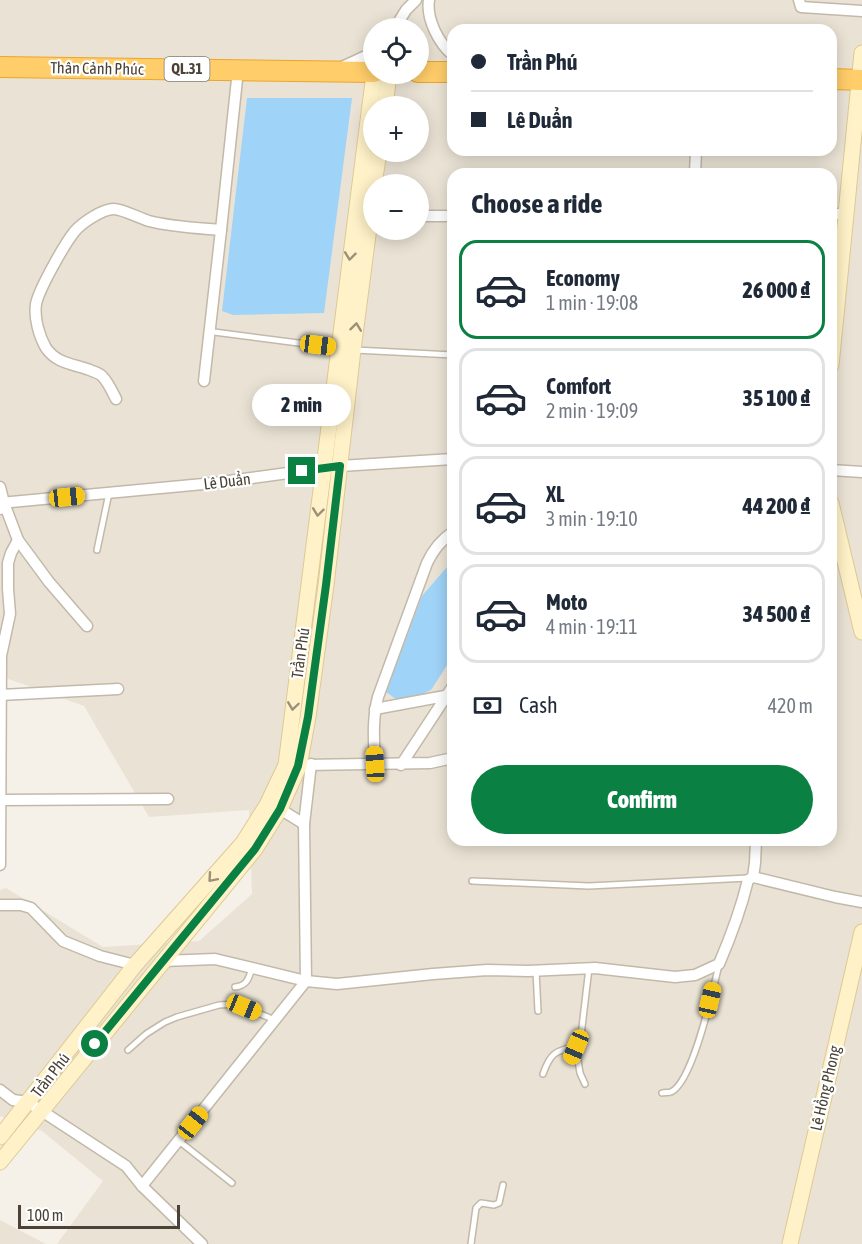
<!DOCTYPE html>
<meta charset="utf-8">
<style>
:root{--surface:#fff;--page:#f2f2f3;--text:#1f2937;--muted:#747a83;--line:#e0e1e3;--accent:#0b8043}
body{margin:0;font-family:"Asap Condensed",sans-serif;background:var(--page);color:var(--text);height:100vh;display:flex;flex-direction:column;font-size:22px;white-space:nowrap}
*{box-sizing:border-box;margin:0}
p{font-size:20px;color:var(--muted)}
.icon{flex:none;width:33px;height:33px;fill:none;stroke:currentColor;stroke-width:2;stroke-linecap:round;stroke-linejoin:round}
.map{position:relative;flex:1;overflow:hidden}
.panel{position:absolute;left:447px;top:168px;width:390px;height:678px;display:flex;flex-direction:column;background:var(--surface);border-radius:18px;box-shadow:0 3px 15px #0003}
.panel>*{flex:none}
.top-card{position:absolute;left:447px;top:24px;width:390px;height:132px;border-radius:18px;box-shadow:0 3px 15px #0003;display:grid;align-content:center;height:132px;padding:0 24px;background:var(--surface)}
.fabs{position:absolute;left:363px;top:18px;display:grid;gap:12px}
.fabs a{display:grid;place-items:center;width:66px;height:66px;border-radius:50%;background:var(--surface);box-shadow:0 3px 15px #0003;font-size:30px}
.scale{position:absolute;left:18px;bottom:15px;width:162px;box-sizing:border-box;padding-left:6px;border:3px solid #4a4236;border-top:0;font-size:16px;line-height:21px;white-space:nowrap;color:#4a4236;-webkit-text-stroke:4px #fff;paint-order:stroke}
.end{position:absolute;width:27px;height:27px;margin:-14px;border:8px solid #0b8043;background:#fff;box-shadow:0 0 0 3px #fff}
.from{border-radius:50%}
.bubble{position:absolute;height:42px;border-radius:21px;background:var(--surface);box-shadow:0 3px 15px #0003;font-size:20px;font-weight:800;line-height:42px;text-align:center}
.car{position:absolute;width:18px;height:36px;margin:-18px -9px;border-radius:8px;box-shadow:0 0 4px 2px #0007;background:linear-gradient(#f5c518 24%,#345 0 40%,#f5c518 0 76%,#345 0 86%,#f5c518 0)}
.top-card b{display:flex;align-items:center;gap:21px;height:57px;font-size:22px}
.top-card b+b{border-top:2px solid var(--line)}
.top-card i{width:15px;height:15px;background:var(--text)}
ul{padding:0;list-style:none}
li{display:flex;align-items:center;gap:18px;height:99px;margin:0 12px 9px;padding:0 12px;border:3px solid var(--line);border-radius:18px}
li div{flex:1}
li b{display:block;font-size:22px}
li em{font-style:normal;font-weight:800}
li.active{border-color:var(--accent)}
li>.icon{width:54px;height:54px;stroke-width:1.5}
h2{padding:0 24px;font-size:27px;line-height:72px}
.pay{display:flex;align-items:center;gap:15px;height:66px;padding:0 24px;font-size:22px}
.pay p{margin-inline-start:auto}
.primary-button{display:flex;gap:12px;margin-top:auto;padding:12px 24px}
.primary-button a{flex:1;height:69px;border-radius:36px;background:var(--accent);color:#fff;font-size:24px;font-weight:800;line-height:69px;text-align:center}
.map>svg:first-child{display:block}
</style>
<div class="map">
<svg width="862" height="1244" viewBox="0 0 862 1244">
<rect width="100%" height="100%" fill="#f5f1e8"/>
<g fill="#eae3d5" fill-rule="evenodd">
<path d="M0,0h862v1244h-805l46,-63 -61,-50 -42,-15v-226l6,-2 97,59 96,-6 53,-47 -3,-84 -100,7 -65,-111 -84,-30zM374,28h44v46h-44zM453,30h378v120h-378zM374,106h44v46h-44zM453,174h378v666h-378zM374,184h44v46h-44z"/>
<path d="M0,1220l46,24h-46z"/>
</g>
<g fill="#9fd3f7">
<path d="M247,98h105l-28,215 -91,2 -11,-4z"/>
<path d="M453,560v96l-22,34 -10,5 -25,4 -10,-7 36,-96z"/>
</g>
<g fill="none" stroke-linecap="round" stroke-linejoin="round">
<defs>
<g id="lane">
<path d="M214,332l123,16"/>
<path d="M355,350l98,5"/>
<path d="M97,550l12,-57"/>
<path d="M472,881l117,5 159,-8"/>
<path d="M536,971l2,40"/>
<path d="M235,987c12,-1 14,-9 17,-19"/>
<path d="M128,1050l18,-16 19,-12 12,-5 42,-12 17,-1 39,16"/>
<path d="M571,1059l6,-15"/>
<path d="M543,1074c7,-20 12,-24 33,-27"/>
<path d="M585,1084l-5,-11 -2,-12 11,-93"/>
<path d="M662,1093c3,-1 7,0 9,-1 22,-10 42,-103 48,-127"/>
<path d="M179,1141l53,42"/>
<path d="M471,1244l5,-36 5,-5 13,2 5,-2 4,-18"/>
</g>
<g id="street">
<path d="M429,0c-3,19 10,44 24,55"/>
<path d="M799,0l2,7 61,4"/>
<path d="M395,28l11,-18 10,-10"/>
<path d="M342,67l26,-12 6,-5"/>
<path d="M695,174l1,-24"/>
<path d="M831,214h14"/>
<path d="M418,216h35"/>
<path d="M204,381l17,-151 17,-160"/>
<path d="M116,399c-4,-8 -8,-17 -14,-23 -3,-3 -8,-4 -12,-6 -16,-6 -33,-6 -44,-22 -7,-12 -12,-30 -10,-44 3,-15 29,-61 39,-73 7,-8 27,-22 39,-22 8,0 25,9 35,12 23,6 48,7 72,9"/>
<path d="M831,470l31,2"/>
<path d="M0,487l4,16 -4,6"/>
<path d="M0,503l214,-20 126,-17 113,-7"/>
<path d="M4,503l14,37 31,42 38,44"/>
<path d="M0,695l118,-6"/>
<path d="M375,709l70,-13"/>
<path d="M375,764c-1,-23 -3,-44 3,-67l49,-134c6,-13 14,-23 26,-31"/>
<path d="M304,765l126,-2 23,-5"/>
<path d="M401,765l52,-79"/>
<path d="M0,800l168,-1"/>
<path d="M273,807l7,2 24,15"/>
<path d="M0,865l1,-209 9,-42 -2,-25v-26l3,-10 7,-13"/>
<path d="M753,877l82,20 27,5"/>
<path d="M0,905h21l10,3 32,33 37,15 35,9"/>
<path d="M163,961l52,-2 91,22 31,3 96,-10 54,-4 41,1 67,-3 80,9 20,-2 24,-11c12,-28 22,-55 29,-84l5,-3 2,-14 1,-23"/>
<path d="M0,1090l13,10 15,2 98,64 16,20 60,58"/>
<path d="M142,1186l164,-205 -2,-157 7,-60"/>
</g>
<g id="secondary">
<path d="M385,106l4,-32"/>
<path d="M374,184l5,-32"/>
<path d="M831,365l31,-312"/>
<path d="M831,503l31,129"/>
<path d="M0,1137l135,-172 108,-122 24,-38 19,-40 88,-691"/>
<path d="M0,1162l255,-313 25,-40 19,-43 9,-49 18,-132 27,-235 21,-161"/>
<path d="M790,1244l72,-312"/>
</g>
<g id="highway">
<path d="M0,67l374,5"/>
<path d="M418,72h35"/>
<path d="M831,79l31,1"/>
</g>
</defs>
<use href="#lane" stroke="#c2b9a9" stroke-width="8"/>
<use href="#street" stroke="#c2b9a9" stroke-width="13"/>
<use href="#secondary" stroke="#ddc995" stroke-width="17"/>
<use href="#highway" stroke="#eca52b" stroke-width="22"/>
<use href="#lane" stroke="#fff" stroke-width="5"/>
<use href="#street" stroke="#fff" stroke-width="10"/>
<use href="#secondary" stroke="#fff2c8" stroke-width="15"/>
<use href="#highway" stroke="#ffcd69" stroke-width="20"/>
</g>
<defs><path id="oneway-chevron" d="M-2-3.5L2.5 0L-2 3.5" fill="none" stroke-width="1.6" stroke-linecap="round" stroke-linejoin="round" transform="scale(1.5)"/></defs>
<g stroke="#9b9178">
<use href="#oneway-chevron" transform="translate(350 256) rotate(97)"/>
<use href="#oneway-chevron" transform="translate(356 327) rotate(-83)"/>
<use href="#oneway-chevron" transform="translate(318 512) rotate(97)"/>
<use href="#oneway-chevron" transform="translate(293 706) rotate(98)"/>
<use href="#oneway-chevron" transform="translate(212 878) rotate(131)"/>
</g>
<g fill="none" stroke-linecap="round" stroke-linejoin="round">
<path stroke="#0b8043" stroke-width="8" d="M95,1044l160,-195 25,-40 18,-43 10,-49 18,-132 14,-119 -38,5"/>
</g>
<g text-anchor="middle" stroke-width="4.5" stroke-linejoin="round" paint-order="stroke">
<rect fill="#fff" stroke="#807b72" stroke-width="1.5" x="164.5" y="57" width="45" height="24" rx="4.5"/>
<g font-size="15" font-weight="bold" fill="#4a4236">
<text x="187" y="74">QL.31</text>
</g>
<g font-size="16" fill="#4a4236" stroke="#fff">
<text transform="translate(97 68) rotate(1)" y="6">Thân Cảnh Phúc</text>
<text transform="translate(227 481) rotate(-7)" y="6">Lê Duẩn</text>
<text transform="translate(300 653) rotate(-82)" y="6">Trần Phú</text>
<text transform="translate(50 1075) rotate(-52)" y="6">Trần Phú</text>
<text transform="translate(825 1088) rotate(-77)" y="6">Lê Hồng Phong</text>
</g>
</g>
</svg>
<div class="fabs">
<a><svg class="icon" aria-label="locate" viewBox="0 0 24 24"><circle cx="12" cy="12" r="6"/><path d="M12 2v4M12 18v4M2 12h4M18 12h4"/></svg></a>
<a>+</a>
<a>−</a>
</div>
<div class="scale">100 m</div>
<i class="end from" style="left:95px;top:1044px"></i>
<i class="end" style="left:302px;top:471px"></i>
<div class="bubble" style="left:252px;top:384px;width:99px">2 min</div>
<i class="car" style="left:318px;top:345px;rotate:97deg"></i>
<i class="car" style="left:67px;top:497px;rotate:84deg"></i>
<i class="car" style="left:375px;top:764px;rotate:357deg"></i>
<i class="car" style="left:710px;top:1000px;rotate:13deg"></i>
<i class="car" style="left:244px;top:1007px;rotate:112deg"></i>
<i class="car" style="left:576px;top:1047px;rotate:203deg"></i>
<i class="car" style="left:193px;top:1123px;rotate:38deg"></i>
<div class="top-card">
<b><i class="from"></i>Trần Phú</b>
<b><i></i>Lê Duẩn</b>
</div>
<section class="panel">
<h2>Choose a ride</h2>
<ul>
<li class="active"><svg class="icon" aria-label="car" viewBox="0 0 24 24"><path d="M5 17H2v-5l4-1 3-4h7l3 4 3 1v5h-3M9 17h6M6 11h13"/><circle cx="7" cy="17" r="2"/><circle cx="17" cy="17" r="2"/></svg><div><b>Economy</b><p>1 min · 19:08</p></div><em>26 000 ₫</em></li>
<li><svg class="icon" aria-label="car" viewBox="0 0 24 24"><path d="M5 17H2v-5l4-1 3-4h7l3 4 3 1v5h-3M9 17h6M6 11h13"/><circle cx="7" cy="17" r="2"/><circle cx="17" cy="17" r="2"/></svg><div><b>Comfort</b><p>2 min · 19:09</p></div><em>35 100 ₫</em></li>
<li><svg class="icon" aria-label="car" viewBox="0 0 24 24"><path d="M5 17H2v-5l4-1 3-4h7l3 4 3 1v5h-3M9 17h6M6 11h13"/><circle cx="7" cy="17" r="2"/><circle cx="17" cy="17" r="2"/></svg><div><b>XL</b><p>3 min · 19:10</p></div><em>44 200 ₫</em></li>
<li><svg class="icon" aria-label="car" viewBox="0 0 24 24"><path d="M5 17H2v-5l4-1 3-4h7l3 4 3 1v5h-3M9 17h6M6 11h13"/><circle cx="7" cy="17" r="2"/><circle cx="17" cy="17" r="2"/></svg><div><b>Moto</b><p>4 min · 19:11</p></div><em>34 500 ₫</em></li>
</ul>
<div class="pay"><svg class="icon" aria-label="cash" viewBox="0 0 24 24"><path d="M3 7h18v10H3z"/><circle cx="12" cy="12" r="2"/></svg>Cash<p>420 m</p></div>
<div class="primary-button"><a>Confirm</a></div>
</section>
</div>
